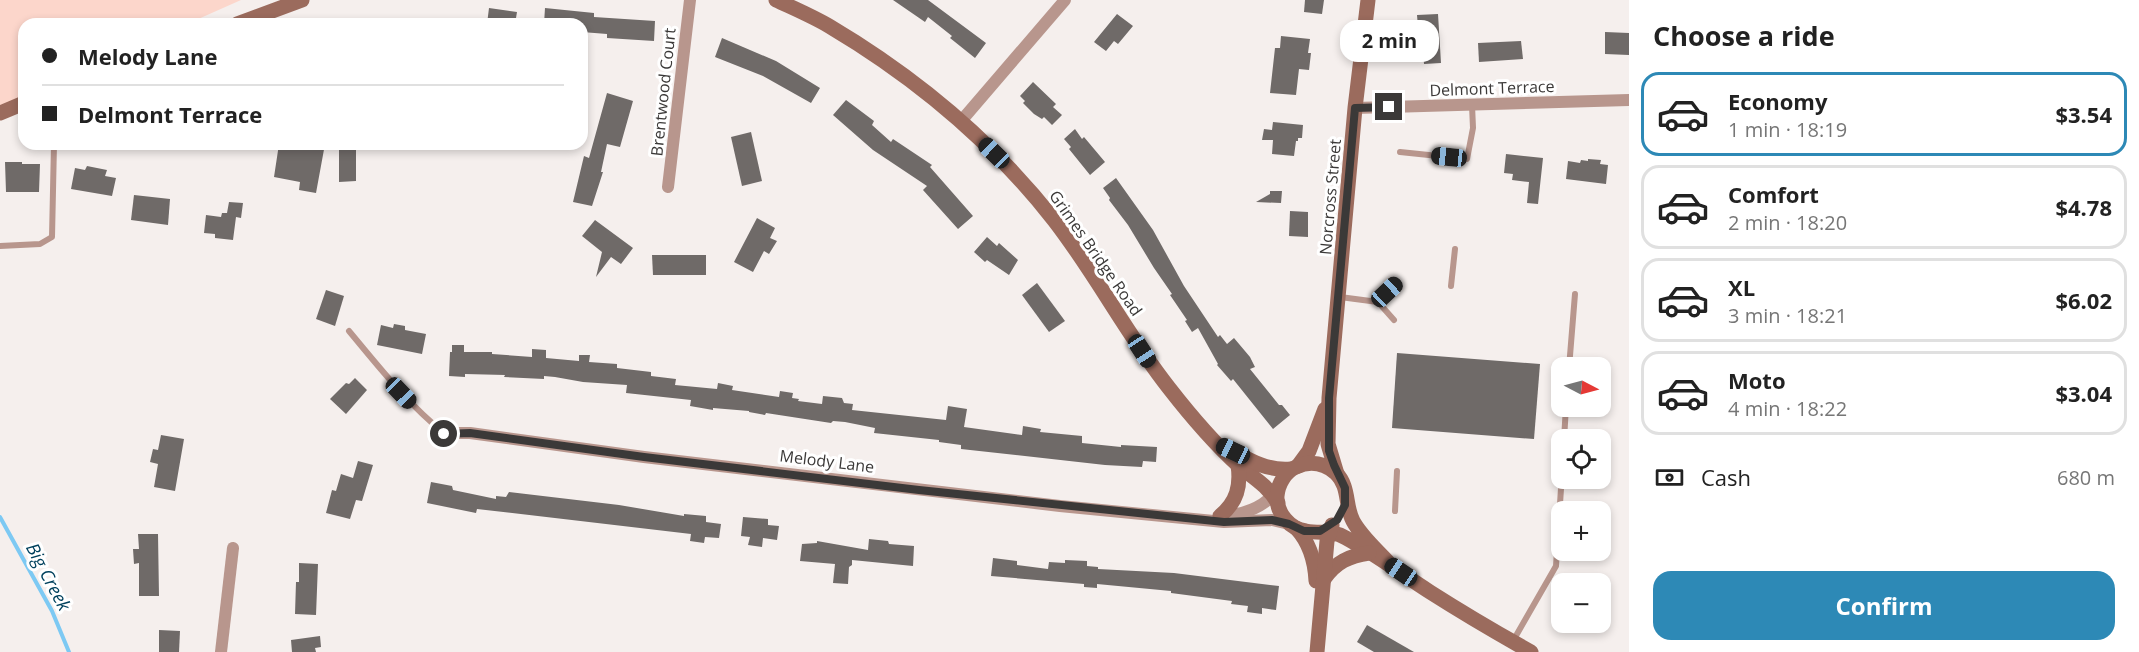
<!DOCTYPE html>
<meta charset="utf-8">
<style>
:root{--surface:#fff;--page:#f6f6f6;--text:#222;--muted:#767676;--line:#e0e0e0;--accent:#2d89b6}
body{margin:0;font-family:"Open Sans",sans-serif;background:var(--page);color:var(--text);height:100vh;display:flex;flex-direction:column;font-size:22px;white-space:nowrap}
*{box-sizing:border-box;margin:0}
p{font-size:20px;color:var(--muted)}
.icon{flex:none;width:33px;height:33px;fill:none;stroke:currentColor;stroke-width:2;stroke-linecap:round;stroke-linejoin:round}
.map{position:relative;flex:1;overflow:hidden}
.drawer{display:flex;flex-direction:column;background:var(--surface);width:510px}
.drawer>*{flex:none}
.top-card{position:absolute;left:18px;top:18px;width:570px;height:132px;border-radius:18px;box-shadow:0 3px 9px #0003;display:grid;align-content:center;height:132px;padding:0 24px;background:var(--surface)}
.needle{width:39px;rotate:96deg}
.tools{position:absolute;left:1551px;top:357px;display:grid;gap:12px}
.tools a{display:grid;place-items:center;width:60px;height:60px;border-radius:12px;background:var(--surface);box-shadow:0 3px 9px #0003;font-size:30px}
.end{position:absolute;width:27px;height:27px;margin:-14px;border:8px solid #3b3938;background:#fff;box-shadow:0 0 0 3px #fff}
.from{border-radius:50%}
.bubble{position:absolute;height:42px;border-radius:18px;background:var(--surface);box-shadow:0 3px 9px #0003;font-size:20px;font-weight:700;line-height:42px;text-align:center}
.car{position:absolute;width:18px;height:36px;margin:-18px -9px;border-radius:8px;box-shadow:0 0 4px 2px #0007;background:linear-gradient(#222 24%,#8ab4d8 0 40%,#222 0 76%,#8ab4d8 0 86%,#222 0)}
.top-card b{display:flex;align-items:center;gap:21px;height:57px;font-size:22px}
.top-card b+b{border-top:2px solid var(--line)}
.top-card i{width:15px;height:15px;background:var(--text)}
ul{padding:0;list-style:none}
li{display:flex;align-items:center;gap:18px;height:84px;margin:0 12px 9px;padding:0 12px;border:3px solid var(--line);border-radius:18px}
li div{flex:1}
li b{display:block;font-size:22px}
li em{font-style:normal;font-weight:700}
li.active{border-color:var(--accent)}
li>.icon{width:54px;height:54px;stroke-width:1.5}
h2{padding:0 24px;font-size:27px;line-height:72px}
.pay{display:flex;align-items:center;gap:15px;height:66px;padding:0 24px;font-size:22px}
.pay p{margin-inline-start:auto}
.cta{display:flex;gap:12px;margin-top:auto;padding:12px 24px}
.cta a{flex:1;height:69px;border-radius:18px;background:var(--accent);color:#fff;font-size:24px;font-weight:700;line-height:69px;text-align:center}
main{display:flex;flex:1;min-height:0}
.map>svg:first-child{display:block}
</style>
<main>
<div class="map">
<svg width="1629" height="652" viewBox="0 0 1629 652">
<rect width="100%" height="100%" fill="#f5efed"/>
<path fill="#fcd6cb" d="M0,0h241l-54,24h-163v72l-24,11z"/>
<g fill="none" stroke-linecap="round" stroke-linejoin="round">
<path stroke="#7dc9f3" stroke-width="4" d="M0,517l52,94 17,41"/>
</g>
<g fill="#6f6a68">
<path d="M893,0h35l58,43 -11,15 -25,-20 2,-2 -24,-19 -3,5z"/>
<path d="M1305,0h19l-2,14 -18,-2z"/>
<path d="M489,8l28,4 -2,12h-28z"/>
<path d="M545,8l49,5v4l61,4 -1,20 -47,-3v-4l-25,-2v-8h-38z"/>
<path d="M1117,14l16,12 -15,18 -4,-3 -8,10 -12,-9z"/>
<path d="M1438,14l3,49 -17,1 -2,-26 -3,1 -2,-24z"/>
<path d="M1605,32l24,1v22l-24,-1z"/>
<path d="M1281,36l29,3 -2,14h3l-2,17 -10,-1 -3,26 -26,-2 5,-45h5z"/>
<path d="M722,38l54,23 44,27 -9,15 -48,-27 -48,-19z"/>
<path d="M1521,41l2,18 -44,3 -1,-19z"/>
<path d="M1033,82l23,22 -3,3 9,8 -10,10 -8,-8 -2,2 -8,-5 -11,-11 2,-2 -5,-5z"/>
<path d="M607,93l26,8 -13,46 -13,-3 -6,28h2l-11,34 -19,-4 11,-46 5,2z"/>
<path d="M846,100l28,21 -2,4 19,17 2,-3 39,26 -2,2 43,49 -15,13 -35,-39 4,-4 -54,-36 -40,-35z"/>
<path d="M1273,122l30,3 -1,13h-4v3h-2l-2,15 -22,-2 1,-14h-11l2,-11 8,1z"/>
<path d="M1075,129l7,10 2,-2 21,25 -15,13 -21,-26 2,-2 -7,-8z"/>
<path d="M751,132l11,49 -20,5 -11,-49z"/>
<path d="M279,144h46l-9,49 -17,-3 1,-8 -26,-5z"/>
<path d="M339,148h17v33l-17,1z"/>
<path d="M1506,154l37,4 -5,46 -11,-1 2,-21 -17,-2 1,-6 -9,-1z"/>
<path d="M1588,159l13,1 -1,4 8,1 -2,19 -40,-5 2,-18 12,2 1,-3 7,1z"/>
<path d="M5,162h17v2h18l-1,28h-33z"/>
<path d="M87,166l20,4 -2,6 11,2 -4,18 -41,-7 4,-21 10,2z"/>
<path d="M1116,178l37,52 31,56 34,51 2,-2 7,9 7,-6 16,19 5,10 -5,2 29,36h3l8,10 -17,14 -40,-50 -2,2 -14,-16 1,-1 -20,-36 -6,4 -7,-11 2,-1 -17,-25 2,-1 -18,-26 -26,-43 -19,-25 1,-2 -7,-10z"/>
<path d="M1270,191h12l-1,12 -25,-1 14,-8z"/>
<path d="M134,195l36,4 -2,26 -37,-5z"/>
<path d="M229,202l14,1 -2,15 -5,-1 -3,23 -18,-2v-4l-11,-1 2,-18 15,2 1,-4h5z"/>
<path d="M1290,211l18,1v25l-19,-1z"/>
<path d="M757,218l18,10 -5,10 7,3 -8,13 -5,-3 -11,21 -19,-10z"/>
<path d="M595,220l38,28 -12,16 -10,-7 -15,20 6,-25 -20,-16z"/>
<path d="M987,237l10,9 2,-3 19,17 -9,15 -22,-15 -2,2 -11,-10z"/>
<path d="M652,255h54v20h-53z"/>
<path d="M1037,283l28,38 -16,11 -27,-37z"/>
<path d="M326,290l18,6 -9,30 -19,-7z"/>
<path d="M394,324l11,2v4l21,4 -4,20 -45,-9 4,-20 12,3z"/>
<path d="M452,345h12v7h28v2l40,3v-8l14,1v8l33,3v-6h11l-1,7 28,2v4l34,4v4l25,3 -1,6 42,4 1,-6 15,3 -1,4 47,7 1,-6 13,2 -1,5 7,1 -1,2 24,3 1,-8 19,2 2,5 9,1 -1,6 94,10 2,-14 19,3 -3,18 58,8 1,-9 18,3 -1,3 42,4v7l39,4v-2l36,2 -1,15 -13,-1 -1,6 -37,-2 -144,-16v-4l-22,-3v-2l-65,-7 1,-5 -30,-6 -12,-1 -2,2 -65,-10 -1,2 -16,-3v-1l-36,-3v2l-23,-4 1,-6 -65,-7 1,-8 -44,-3 -28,-5 -11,-1v3l-40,-2 1,-2 -40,-1v3l-16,-1 1,-24h2z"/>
<path d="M1397,353l143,11 -6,75 -142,-11z"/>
<path d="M355,378l12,12 -21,24 -16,-15 16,-16 3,1z"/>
<path d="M161,435l23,4 -9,52 -21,-4 4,-23 -8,-2 3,-13 5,1z"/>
<path d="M358,461l15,4 -11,36 -6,-1 -6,19 -24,-6 6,-23 4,1 5,-17 12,4z"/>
<path d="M431,482l21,4 1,4 43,9v-3l10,1 3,-5 110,13 65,11v-2l22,2v6l15,2 -2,14 -14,-1 -1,6 -14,-2 1,-7 -214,-25 -1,4 -49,-10z"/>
<path d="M743,517l25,2v6l11,1 -2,14 -14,-2 -1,9 -14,-2 2,-8 -9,-1z"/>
<path d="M138,534h20l1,62h-20v-33l-5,1 -1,-15h6z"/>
<path d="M869,539l19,2 1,3 25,2 -1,20 -61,-6v5l-3,2 -1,17 -15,-1 2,-19 -35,-3 2,-17 15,-1v-2l51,9z"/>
<path d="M993,558l24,3v4l31,4 1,-7 16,1v-3l22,1v5l11,1v2l76,4 105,13 -3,24 -14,-2v6l-15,-2 1,-6 -17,-2 1,-3 -61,-8v-2l-74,-7v4l-13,-1v-3l-93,-8z"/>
<path d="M299,563l19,1 -2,51 -21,-1 1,-32h3z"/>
<path d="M1367,625l47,27h-40l-17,-10z"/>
<path d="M159,630l21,1 -1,21h-20z"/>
<path d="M320,636l1,11 -6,1 1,4h-24l-1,-12z"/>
</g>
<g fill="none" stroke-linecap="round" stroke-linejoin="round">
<g stroke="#b8968d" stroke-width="6">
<path d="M1400,152l67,7 6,-31 -1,-23"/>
<path d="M0,246l40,-2 12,-7 2,-93"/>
<path d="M1451,286l4,-37"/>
<path d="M1340,297l38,5 19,-19"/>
<path d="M1378,302l16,18"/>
<path d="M349,331c30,36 58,72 95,102"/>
<path d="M1569,368l6,-74"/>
<path d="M1564,440l2,-34"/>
<path d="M1395,511l2,-40"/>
<path d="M1513,641l43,-75 6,-93"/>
</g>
<g stroke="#b8968d" stroke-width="12">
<path d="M1355,108l274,-8"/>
<path d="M962,120l103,-120"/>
<path d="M668,187l22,-187"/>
<path d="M444,433h26l174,24 416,49 164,16 48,-2 17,4"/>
<path d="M1220,516c20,-1 39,-6 53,-21"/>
<path d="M221,652l12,-104"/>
</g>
<g stroke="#9b6b5d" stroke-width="15">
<path d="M776,0c17,8 36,16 53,26 86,51 163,115 225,194 42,54 73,115 115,168 21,27 45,55 70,78 15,12 29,20 39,37"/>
<path d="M237,24l65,-24"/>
<path d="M0,113l24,-10"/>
<path d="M1233,451c19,11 36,20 58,18"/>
<path d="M1298,466l11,-15 16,-42"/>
<path d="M1337,474l-9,-30 1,-46 26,-290 13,-108"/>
<path d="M1220,516c17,-14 21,-30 18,-51"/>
<path d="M1296,528c14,15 19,33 20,53"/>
<path d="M1388,562c-12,-13 -27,-26 -35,-41 -6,-11 -5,-24 -9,-35 -7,-20 -30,-28 -48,-19 -11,5 -18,17 -19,29 -1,17 13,33 29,35 16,3 24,-2 40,7 29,16 56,36 84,54 33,21 67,41 101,60"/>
<path d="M1324,579c12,-17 25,-23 45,-26"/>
<path d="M1317,652l10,-111 5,-16"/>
</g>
</g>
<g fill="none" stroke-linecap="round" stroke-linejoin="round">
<path stroke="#3b3938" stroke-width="8" d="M444,434l26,-1 174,24 275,33 305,32 48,-2 17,4 15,7h16l17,-11 8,-15v-17l-11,-23 -5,-14v-53l26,-290 34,-1"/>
</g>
<g text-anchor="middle" stroke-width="6" stroke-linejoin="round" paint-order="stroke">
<g font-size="16" fill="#3b3938" stroke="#fff">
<text transform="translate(1492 88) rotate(-2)" y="6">Delmont Terrace</text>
<text transform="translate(663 92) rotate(-84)" y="6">Brentwood Court</text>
<text transform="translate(1330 197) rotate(-85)" y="6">Norcross Street</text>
<text transform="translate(1096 253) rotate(55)" y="6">Grimes Bridge Road</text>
<text transform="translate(827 461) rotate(7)" y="6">Melody Lane</text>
</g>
<g font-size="18" font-style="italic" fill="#00415d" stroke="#fff">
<text transform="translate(48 577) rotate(62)" y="6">Big Creek</text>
</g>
</g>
</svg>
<div class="tools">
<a><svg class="needle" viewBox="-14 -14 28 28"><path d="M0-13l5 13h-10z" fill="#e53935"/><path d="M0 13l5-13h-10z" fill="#767676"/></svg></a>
<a><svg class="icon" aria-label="locate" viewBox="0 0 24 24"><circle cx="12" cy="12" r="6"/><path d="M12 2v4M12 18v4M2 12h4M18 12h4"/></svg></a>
<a>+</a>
<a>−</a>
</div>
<i class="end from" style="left:444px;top:434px"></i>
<i class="end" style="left:1389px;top:107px"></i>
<div class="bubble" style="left:1340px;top:20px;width:99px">2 min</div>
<i class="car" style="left:994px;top:153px;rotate:314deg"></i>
<i class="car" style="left:1449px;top:157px;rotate:276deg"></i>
<i class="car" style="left:1387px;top:292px;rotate:47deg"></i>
<i class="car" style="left:1142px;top:351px;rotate:147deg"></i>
<i class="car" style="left:401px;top:393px;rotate:136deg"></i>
<i class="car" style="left:1233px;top:451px;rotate:295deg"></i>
<i class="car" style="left:1401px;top:572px;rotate:304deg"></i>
<div class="top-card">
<b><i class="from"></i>Melody Lane</b>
<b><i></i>Delmont Terrace</b>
</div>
</div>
<section class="drawer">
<h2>Choose a ride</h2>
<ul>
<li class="active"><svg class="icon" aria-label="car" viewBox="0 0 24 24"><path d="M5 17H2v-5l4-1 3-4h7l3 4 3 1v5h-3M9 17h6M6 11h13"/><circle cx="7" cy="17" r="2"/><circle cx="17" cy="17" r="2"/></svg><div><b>Economy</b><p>1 min · 18:19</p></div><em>$3.54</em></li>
<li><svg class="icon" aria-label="car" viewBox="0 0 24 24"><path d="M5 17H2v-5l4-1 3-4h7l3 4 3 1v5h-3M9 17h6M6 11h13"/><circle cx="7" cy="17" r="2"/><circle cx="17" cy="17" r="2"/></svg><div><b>Comfort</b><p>2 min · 18:20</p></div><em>$4.78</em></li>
<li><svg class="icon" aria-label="car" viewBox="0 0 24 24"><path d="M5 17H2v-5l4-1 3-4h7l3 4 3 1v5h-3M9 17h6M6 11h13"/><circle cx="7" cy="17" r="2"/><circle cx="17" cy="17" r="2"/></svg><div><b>XL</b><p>3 min · 18:21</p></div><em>$6.02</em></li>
<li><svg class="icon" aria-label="car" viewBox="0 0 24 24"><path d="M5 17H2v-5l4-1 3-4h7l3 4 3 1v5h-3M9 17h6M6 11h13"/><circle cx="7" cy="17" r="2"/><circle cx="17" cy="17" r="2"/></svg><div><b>Moto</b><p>4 min · 18:22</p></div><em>$3.04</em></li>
</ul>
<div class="pay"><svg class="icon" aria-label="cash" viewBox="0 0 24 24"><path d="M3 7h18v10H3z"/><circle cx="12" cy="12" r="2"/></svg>Cash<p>680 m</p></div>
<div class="cta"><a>Confirm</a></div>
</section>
</main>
